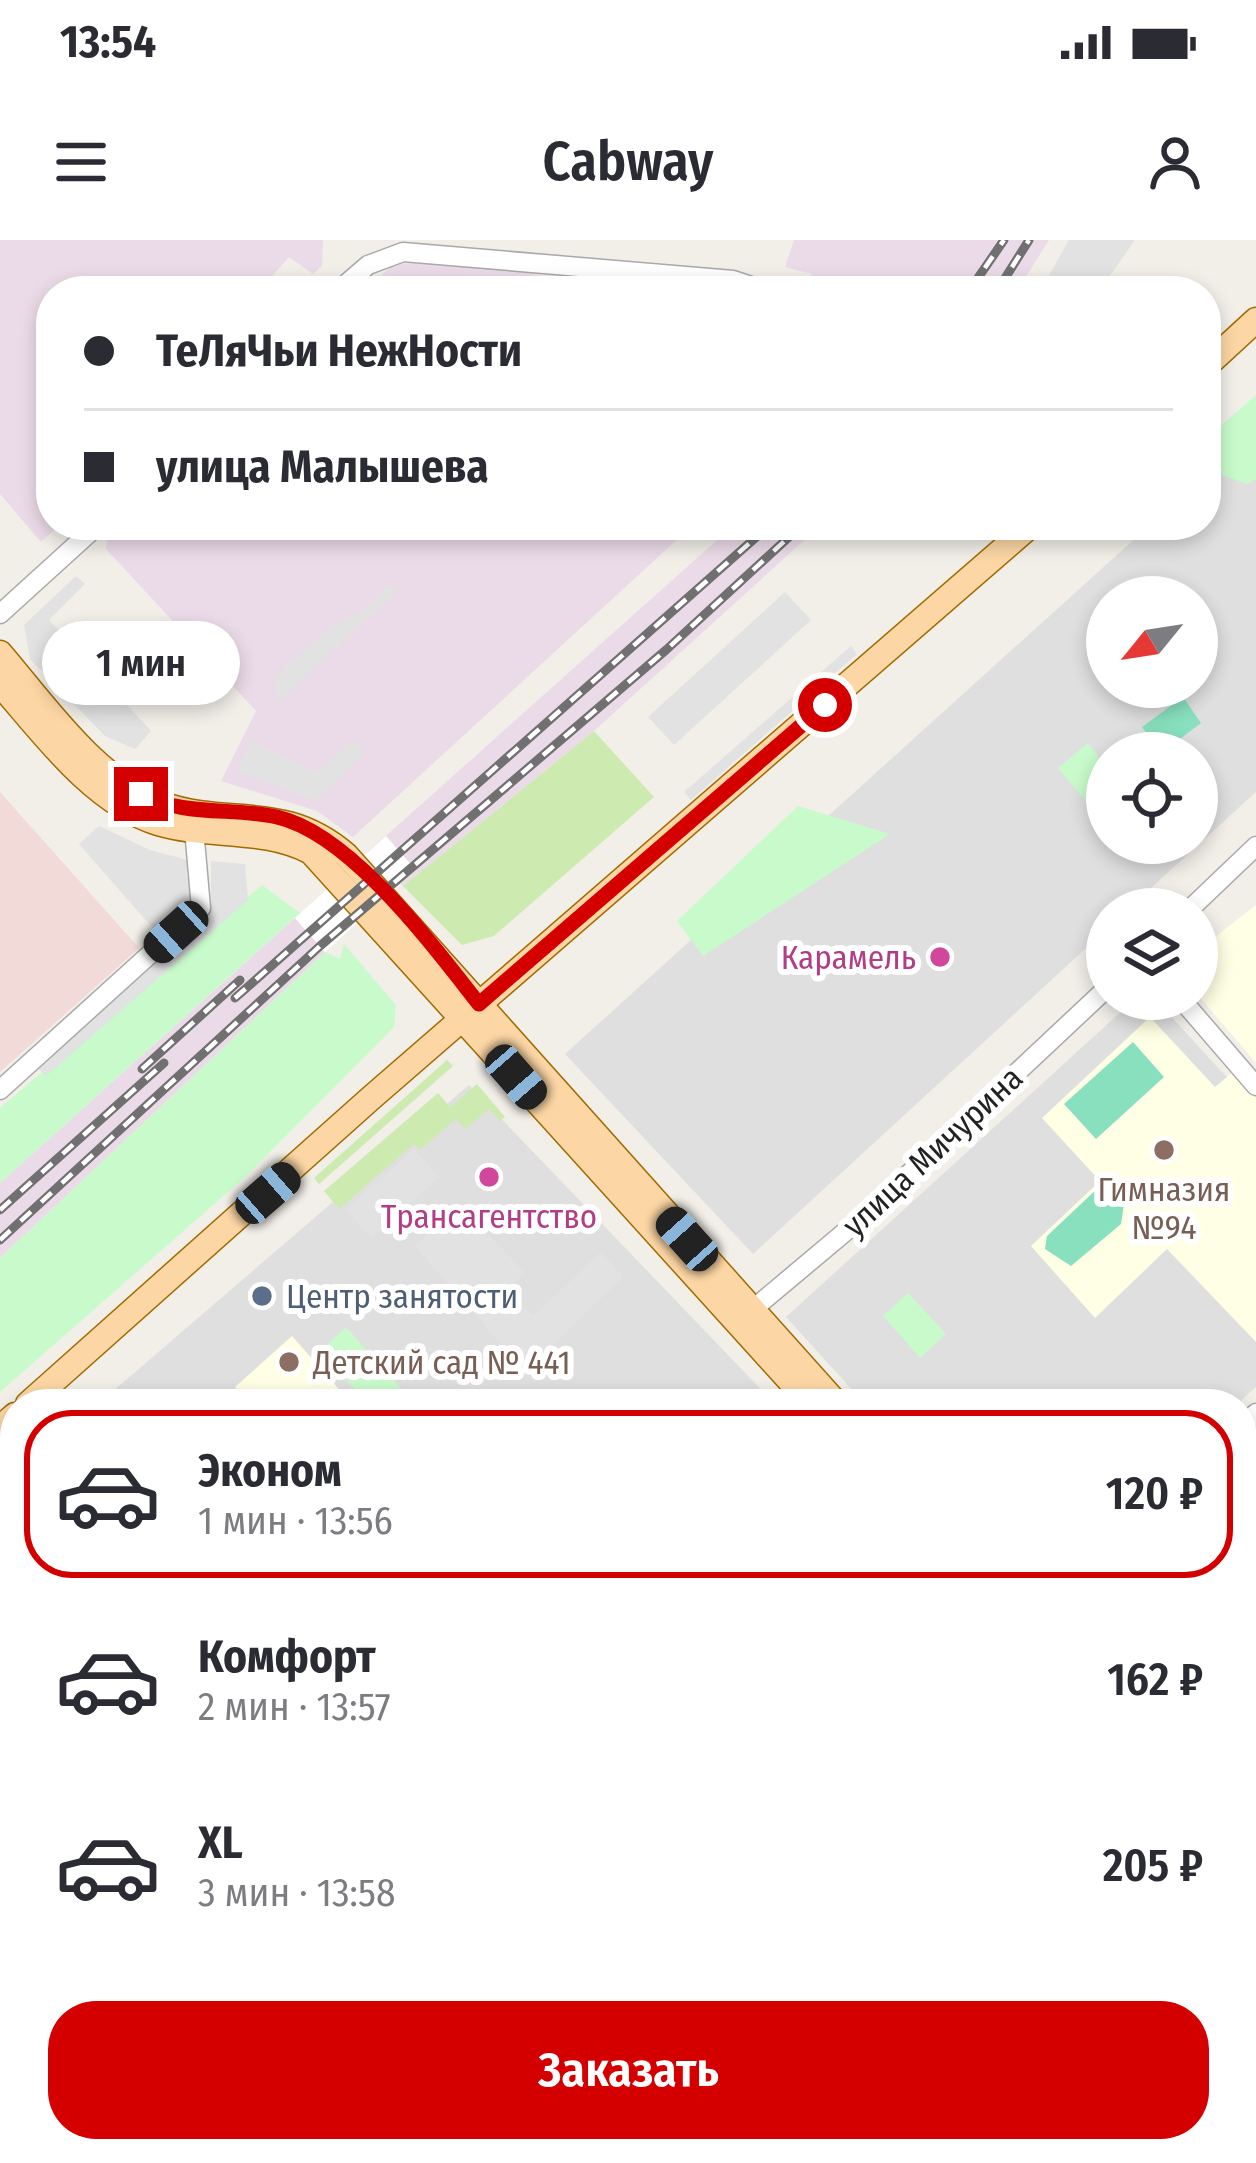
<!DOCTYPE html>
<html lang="ru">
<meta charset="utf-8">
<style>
:root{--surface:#fff;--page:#f7f7f7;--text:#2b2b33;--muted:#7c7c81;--line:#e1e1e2;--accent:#d40000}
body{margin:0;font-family:"Fira Sans Condensed",sans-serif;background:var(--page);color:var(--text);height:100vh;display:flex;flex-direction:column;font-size:45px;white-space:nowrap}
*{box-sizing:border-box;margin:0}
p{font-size:39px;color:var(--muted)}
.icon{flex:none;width:66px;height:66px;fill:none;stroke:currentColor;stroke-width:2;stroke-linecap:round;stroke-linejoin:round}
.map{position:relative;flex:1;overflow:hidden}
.drawer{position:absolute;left:0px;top:1149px;width:1257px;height:774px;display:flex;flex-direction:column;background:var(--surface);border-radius:48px 48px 0 0;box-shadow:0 6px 18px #0003}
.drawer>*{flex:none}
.banner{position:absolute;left:36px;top:36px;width:1185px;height:264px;border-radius:48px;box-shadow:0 6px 18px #0003;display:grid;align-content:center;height:264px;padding:0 48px;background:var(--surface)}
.needle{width:78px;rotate:240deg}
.controls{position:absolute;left:1086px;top:336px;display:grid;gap:24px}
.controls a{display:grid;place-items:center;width:132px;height:132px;border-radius:50%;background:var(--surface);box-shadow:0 6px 18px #0003;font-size:60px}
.end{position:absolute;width:54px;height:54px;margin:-27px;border:15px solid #d40000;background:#fff;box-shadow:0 0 0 6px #fff}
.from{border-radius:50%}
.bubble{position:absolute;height:84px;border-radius:42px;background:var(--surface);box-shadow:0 6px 18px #0003;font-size:39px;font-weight:600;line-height:84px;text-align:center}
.car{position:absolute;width:36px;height:72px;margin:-36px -18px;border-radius:15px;box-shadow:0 0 9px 3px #0007;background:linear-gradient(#222 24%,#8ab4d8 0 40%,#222 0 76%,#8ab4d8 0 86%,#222 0)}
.banner b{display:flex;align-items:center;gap:42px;height:114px;font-size:45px}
.banner b+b{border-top:3px solid var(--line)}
.banner i{width:30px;height:30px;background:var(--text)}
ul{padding:21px 0 0;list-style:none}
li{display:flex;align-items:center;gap:36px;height:168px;margin:0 24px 18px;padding:0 24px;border:6px solid transparent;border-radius:48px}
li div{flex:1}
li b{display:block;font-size:45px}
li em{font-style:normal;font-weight:600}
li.on{border-color:var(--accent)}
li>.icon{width:108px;height:108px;stroke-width:1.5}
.primary-button{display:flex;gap:24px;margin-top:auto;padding:24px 48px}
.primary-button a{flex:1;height:138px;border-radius:48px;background:var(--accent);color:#fff;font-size:48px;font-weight:600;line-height:138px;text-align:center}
.status{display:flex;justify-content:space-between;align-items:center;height:84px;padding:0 60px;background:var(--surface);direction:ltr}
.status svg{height:33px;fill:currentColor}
header{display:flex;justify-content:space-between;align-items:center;height:156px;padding:0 48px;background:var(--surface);font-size:54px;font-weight:600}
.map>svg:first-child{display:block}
</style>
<div class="status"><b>13:54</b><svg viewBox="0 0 49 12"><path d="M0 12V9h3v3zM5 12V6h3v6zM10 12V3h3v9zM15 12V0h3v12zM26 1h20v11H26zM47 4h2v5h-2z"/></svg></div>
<header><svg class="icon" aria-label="menu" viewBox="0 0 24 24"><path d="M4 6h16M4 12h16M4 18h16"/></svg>Cabway<svg class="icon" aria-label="person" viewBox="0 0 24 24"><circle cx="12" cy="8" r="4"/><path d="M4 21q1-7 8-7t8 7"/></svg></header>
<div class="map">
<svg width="1256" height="1923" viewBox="0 0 1256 1923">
<rect width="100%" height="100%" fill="#f2efe9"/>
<g fill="#e0dfdf" fill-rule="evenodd">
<path d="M1256,189v363l-128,117h-21v20l-354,325 -188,-200 585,-529h56v-51zM1107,357h90v90h-90zM1107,513h90v90h-90z"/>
<path d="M1135,759h20l101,110v278l-19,17h-372l-79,-87z"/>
<path d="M469,845l306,319h-677z"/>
<path d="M15,1236v409l-15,-17v-379z"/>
<path d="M1242,1678l14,15v93l-14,13z"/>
<path d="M5,1806l10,11v91h82l13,15h-110v-112z"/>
<path d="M1242,1885l14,16v22h-329l-12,-15h327z"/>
<path d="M258,1908h160l-16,15h-130z"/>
<path d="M509,1908h349l13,15h-379z"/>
</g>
<path fill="#f2dad9" d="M0,552l139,156 -139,124z"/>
<g fill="#ebdbe8">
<path d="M0,0h323l-1,26 -9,8 -24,-17 -23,26 7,8h-222v234h9l-19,17 -41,-48z"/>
<path d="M794,0h255l-32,51h-214l9,-17 -27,-7z"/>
<path d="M395,23l92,3 120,22 57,-3 41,6h-341z"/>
<path d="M118,285h575l-340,312 -36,-26 -96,-30 35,-70 -150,-162 1,-12z"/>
<path d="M734,285h87l-227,206 -191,155 -34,-35z"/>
<path d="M295,678l30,34 -325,306v-75z"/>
</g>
<g fill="#ffffe5">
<path d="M1256,665v158l-59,-69v-43z"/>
<path d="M1150,777l65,70 19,-16 22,25v246l-89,-93 -72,69 -64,-72 69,-65 -58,-63z"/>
<path d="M292,1096l60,68h-119l9,-8 -7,-9z"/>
</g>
<path fill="#f3e3dd" d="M15,1235v174l-15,-18v-143z"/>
<g fill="#cdebb0">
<path d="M594,491l60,66 -160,139 -32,9 -59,-59z"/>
<path d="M447,820l6,6 -134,118 -5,-6z"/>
<path d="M477,844l28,33 -5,4 -11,-12 -24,20 -9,-10 -36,31 -6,-6 -75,65 -15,-18 114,-98 12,14z"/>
</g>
<g fill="#c8facc">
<path d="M1256,155v84l-9,5 -41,-15v-30z"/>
<path d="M1088,503l19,25v58l-49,-58z"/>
<path d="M798,566l92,28 -187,122 -26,-35z"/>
<path d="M262,645l38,28 -300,270v-75z"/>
<path d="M344,704l52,61 -2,22 -149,150 -245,215v-134l325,-306 15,7z"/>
<path d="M908,1053l38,41 -26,24 -37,-42z"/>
<path d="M346,1087l69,77h-47l-48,-53z"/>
<path d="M1256,1225v302l-3,3 -11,-12v-280z"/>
</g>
<g fill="#88e0be">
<path d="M1183,457l18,26 -40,30 -19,-26z"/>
<path d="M1133,802l31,35 -68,62 -32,-35z"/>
<path d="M1099,947l12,3 13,14 -3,20 -50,42 -26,-17 2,-13z"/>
</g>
<g fill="#e2e2e2">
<path d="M1069,0h66l-36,51h-59z"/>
<path d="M76,336l9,8 -36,36 102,111 -16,18 -30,-13 -75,-77 -6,-34z"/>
<path d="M389,344l8,7 -120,113 -2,-25 12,-15 46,-39 32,-15z"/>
<path d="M785,352l26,28 -137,125 -26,-28z"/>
<path d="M851,406l6,8 -166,146 -7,-8z"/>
<path d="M354,500l11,13 -49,48 -79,-30 14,-30 65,31z"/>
<path d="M99,586l51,24 38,10 -2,15 11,23 -40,35 -78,-89z"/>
<path d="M211,621l34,3 3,36 -202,176 -11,-11 176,-156z"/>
<path d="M414,909l26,28 -69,61 -25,-28z"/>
<path d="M461,965l64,68 -17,17 25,26 68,-64 22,25 -98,94 -110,-125z"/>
</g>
<path fill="#fff" d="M386,596l30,34 -91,82 -30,-34z"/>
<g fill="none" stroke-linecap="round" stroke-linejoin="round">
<defs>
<g id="minor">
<path d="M338,51l30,-26 35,-13 330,28 33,11"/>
<path d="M0,374l98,-89"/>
<path d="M1190,669l66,-63"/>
<path d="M1181,759l75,87"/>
<path d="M0,850l201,-182 -7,-79"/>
<path d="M752,1070l112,-94 243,-228"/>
<path d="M1242,1186l14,-13"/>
<path d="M889,1908l14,15"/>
<path d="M431,1923l16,-15"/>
</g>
<g id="major">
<path d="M1206,126l50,-46"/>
<path d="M0,413c43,50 97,129 162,151 68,24 121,-3 184,51l491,549"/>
<path d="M0,444c42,48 94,120 158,139 50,15 106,4 153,29l500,552"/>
<path d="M28,1164l343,-306 660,-573"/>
<path d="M0,1188l15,-13"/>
<path d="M1242,1601l14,15"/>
<path d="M1242,1636l14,14"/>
<path d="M0,1666l15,16"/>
<path d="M0,1765l15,17"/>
<path d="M127,1908l12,15"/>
<path d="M218,1908l13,15"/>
</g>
</defs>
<use href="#minor" stroke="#a9a9a9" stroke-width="21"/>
<use href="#major" stroke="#a06b00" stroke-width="27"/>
<use href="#minor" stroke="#fff" stroke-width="18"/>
<use href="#major" stroke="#fcd6a4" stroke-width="24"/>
<g stroke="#707070" stroke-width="3">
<path d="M0,1685l15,16"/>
<path d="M0,1749l15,16"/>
<path d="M145,1908l14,15"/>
<path d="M201,1908l14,15"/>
</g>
<defs>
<g id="rail">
<path d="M969,51l35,-51"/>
<path d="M997,51l32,-51"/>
<path d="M235,758l535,-473"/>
<path d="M142,829l98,-89"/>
<path d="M0,970l164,-147"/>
<path d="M0,1000l320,-294 346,-296 136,-125"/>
</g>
</defs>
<use href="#rail" stroke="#707070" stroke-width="9"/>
<use href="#rail" stroke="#fff" stroke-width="4.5" stroke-dasharray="14" stroke-linecap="butt"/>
</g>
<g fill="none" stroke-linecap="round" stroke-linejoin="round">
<path stroke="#d40000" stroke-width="15" d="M141,554c43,23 91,13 136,23 74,17 156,129 202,187l346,-299"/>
</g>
<g fill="#d1479c" stroke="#fff" stroke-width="4.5">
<circle cx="940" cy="717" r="12"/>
<circle cx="489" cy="937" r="12"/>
</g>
<g fill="#8d6e63" stroke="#fff" stroke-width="4.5">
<circle cx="1164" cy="910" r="12"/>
<circle cx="289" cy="1122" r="12"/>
</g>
<circle fill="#5c6f8a" stroke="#fff" stroke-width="4.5" cx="262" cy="1056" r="12"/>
<g text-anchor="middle" stroke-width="12" stroke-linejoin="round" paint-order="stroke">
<g font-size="33" fill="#b23c85" stroke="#fff" text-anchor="end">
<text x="916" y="729">Карамель</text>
<text x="489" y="988" text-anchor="middle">Трансагентство</text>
</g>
<g font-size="33" fill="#222" stroke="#fff">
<text transform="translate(932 911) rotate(-43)" y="12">улица Мичурина</text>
</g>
<g font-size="33" fill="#785e54" stroke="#fff">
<text x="1164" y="961">Гимназия<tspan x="1164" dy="38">№94</tspan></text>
<text x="313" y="1134" text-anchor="start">Детский сад № 441</text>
</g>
<g font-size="33" fill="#4e5e75" stroke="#fff" text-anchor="start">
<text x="286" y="1068">Центр занятости</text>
</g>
</g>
</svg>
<div class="controls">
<a><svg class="needle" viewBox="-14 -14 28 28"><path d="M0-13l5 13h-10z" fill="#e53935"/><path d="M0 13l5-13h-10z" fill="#7c7c81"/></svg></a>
<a><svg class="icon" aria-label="locate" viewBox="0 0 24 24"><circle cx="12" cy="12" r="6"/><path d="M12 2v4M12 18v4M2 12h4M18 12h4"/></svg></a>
<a><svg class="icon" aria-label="layers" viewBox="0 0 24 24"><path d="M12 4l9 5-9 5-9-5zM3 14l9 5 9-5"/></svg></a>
</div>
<i class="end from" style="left:825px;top:465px"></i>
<i class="end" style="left:141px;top:554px"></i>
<div class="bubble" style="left:42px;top:381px;width:198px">1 мин</div>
<i class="car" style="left:176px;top:692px;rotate:228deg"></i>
<i class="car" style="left:516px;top:837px;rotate:139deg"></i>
<i class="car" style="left:268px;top:953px;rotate:49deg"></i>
<i class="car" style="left:687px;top:999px;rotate:318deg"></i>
<div class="banner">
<b><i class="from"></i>ТеЛяЧьи НежНости</b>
<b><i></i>улица Малышева</b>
</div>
<section class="drawer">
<ul>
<li class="on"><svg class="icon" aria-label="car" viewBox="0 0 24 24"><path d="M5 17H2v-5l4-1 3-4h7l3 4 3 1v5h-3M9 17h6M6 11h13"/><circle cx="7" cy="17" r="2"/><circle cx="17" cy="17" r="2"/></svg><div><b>Эконом</b><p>1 мин · 13:56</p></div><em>120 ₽</em></li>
<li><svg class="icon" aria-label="car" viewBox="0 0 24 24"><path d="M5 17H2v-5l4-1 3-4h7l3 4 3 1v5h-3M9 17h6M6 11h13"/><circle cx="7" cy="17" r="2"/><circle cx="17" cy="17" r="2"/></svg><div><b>Комфорт</b><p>2 мин · 13:57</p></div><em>162 ₽</em></li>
<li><svg class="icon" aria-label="car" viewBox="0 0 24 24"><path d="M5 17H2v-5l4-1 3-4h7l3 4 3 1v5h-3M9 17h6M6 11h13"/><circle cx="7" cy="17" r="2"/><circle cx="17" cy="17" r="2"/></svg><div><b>XL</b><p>3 мин · 13:58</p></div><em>205 ₽</em></li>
</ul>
<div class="primary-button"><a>Заказать</a></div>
</section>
</div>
